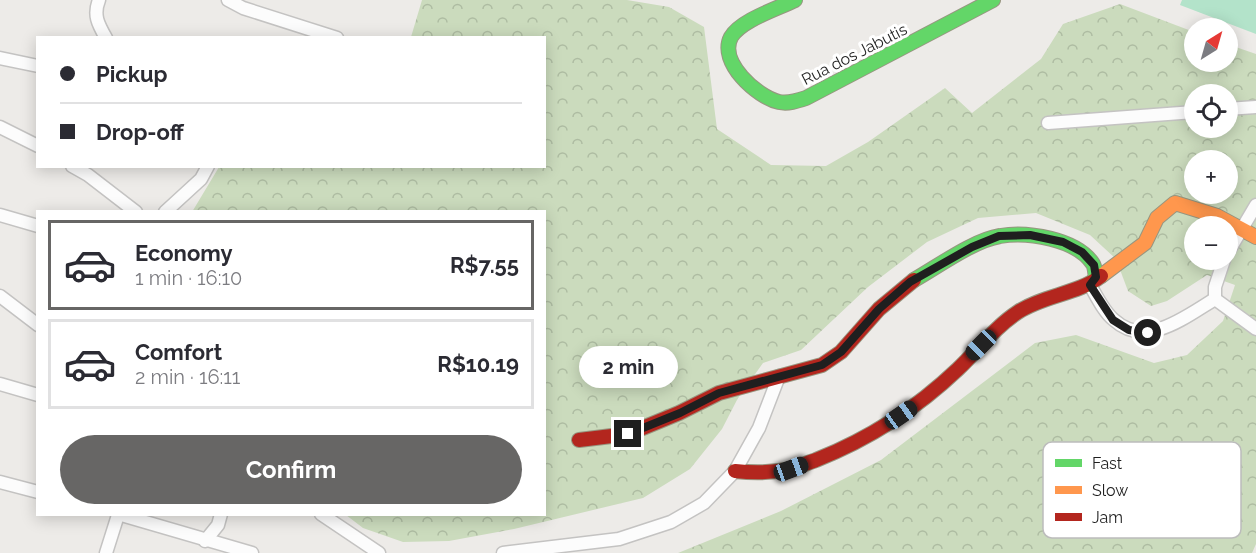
<!DOCTYPE html>
<meta charset="utf-8">
<style>
:root{--surface:#fff;--page:#f2f2f3;--text:#2b2b33;--muted:#7c7c81;--line:#e1e1e2;--accent:#676665}
body{margin:0;font-family:Raleway,sans-serif;background:var(--page);color:var(--text);height:100vh;display:flex;flex-direction:column;font-size:22px;white-space:nowrap}
*{box-sizing:border-box;margin:0}
p{font-size:20px;color:var(--muted)}
.icon{flex:none;width:33px;height:33px;fill:none;stroke:currentColor;stroke-width:2;stroke-linecap:round;stroke-linejoin:round}
.map{position:relative;flex:1;overflow:hidden}
.drawer{position:absolute;left:36px;top:210px;width:510px;height:306px;display:flex;flex-direction:column;background:var(--surface);border-radius:0px;box-shadow:0 3px 15px #0003}
.drawer>*{flex:none}
.top-card{position:absolute;left:36px;top:36px;width:510px;height:132px;border-radius:0px;box-shadow:0 3px 15px #0003;display:grid;align-content:center;height:132px;padding:0 24px;background:var(--surface)}
.needle{width:39px;rotate:37deg}
.fabs{position:absolute;left:1184px;top:18px;display:grid;gap:12px}
.fabs a{display:grid;place-items:center;width:54px;height:54px;border-radius:50%;background:var(--surface);box-shadow:0 3px 15px #0003;font-size:30px}
.end{position:absolute;width:27px;height:27px;margin:-14px;border:8px solid #1f1f1f;background:#fff;box-shadow:0 0 0 3px #fff}
.from{border-radius:50%}
.bubble{position:absolute;height:42px;border-radius:21px;background:var(--surface);box-shadow:0 3px 15px #0003;font-size:20px;font-weight:700;line-height:42px;text-align:center}
.car{position:absolute;width:18px;height:36px;margin:-18px -9px;border-radius:8px;box-shadow:0 0 4px 2px #0007;background:linear-gradient(#222 24%,#8ab4d8 0 40%,#222 0 76%,#8ab4d8 0 86%,#222 0)}
.top-card b{display:flex;align-items:center;gap:21px;height:57px;font-size:22px}
.top-card b+b{border-top:2px solid var(--line)}
.top-card i{width:15px;height:15px;background:var(--text)}
ul{padding:10px 0 0;list-style:none}
li{display:flex;align-items:center;gap:18px;height:90px;margin:0 12px 9px;padding:0 12px;border:3px solid var(--line);border-radius:0px}
li div{flex:1}
li b{display:block;font-size:22px}
li em{font-style:normal;font-weight:700}
li.active{border-color:var(--accent)}
li>.icon{width:54px;height:54px;stroke-width:1.5}
.cta{display:flex;gap:12px;margin-top:auto;padding:12px 24px}
.cta a{flex:1;height:69px;border-radius:36px;background:var(--accent);color:#fff;font-size:24px;font-weight:700;line-height:69px;text-align:center}
.map>svg:first-child{display:block}
</style>
<div class="map">
<svg width="1256" height="553" viewBox="0 0 1256 553">
<defs>
<pattern id="forest-crowns" width="20" height="18" patternUnits="userSpaceOnUse" patternTransform="scale(1.5)"><rect width="20" height="18" fill="#cbdbbd"/><path d="M2 6a3 3 0 1 1 6 0M12 15a3 3 0 1 1 6 0" fill="none" stroke="#aebca2"/></pattern>
</defs>
<rect width="100%" height="100%" fill="#edebe8"/>
<path fill="url(#forest-crowns)" fill-rule="evenodd" d="M422,0h205l42,7 35,20 13,102 54,36 55,1 42,-24 77,-54 27,25 69,-54 22,-35 57,-20 74,28v30h33v-18l29,10v490l-4,9h-574l103,-42 100,-51 154,-117 41,-8 78,28 33,-8 36,-34 12,-36 -28,-10 -40,26 -16,5 -23,-15 -12,-32 -26,-24 -54,-22 -58,5 -51,24 -59,45 -67,63 -38,13 -25,35 -16,31 -32,40 -47,29 -129,31 -65,12 -46,1 -40,-14 -17,-13 198,-1v-302h-352l27,-45 325,-1v-128l-133,-1zM1194,94h33v34h-33zM1194,160h33v34h-33zM1194,226h33v34h-33z"/>
<path fill="#b3e3ca" d="M1182,0h74v34l-76,-29z"/>
<g fill="none" stroke-linecap="round" stroke-linejoin="round">
<defs>
<g id="street">
<path d="M99,0c-6,15 -1,24 7,38"/>
<path d="M228,0l15,8 94,30"/>
<path d="M0,58l38,8"/>
<path d="M1227,109l29,-2"/>
<path d="M1048,123l146,-11"/>
<path d="M0,127l38,19"/>
<path d="M72,166l16,9 48,37"/>
<path d="M165,212l36,-33 7,-13"/>
<path d="M0,215l38,11"/>
<path d="M1227,254l29,-49"/>
<path d="M1224,260l-9,27v12l41,30"/>
<path d="M1090,285c7,12 14,27 24,35 32,29 71,-3 101,-21"/>
<path d="M0,296l38,29"/>
<path d="M0,384l38,11"/>
<path d="M0,482l38,10"/>
<path d="M118,514l134,39"/>
<path d="M321,514l58,39"/>
<path d="M205,541l13,-16 3,-11"/>
<path d="M106,553l12,-38"/>
<path d="M503,553l116,-14 52,-17 33,-19 31,-32 24,-43 20,-52"/>
</g>
<g id="fast">
<path d="M795,0c-18,9 -54,20 -64,37 -13,25 26,60 48,65 9,2 18,-1 27,-4l187,-98"/>
<path d="M914,280c23,-13 60,-40 86,-44 27,-5 77,3 93,28 2,3 2,9 3,13l-6,8"/>
</g>
<path id="slow" d="M1101,276l44,-33 12,-25 18,-15 42,13 39,21"/>
<g id="jam">
<path d="M579,440l49,-6 51,-21 40,-20 103,-28 19,-13 38,-43 35,-29"/>
<path d="M735,471c18,2 37,2 55,-2 8,-2 17,-6 26,-9 53,-21 101,-52 142,-91 20,-19 37,-42 60,-57 26,-17 60,-18 83,-36"/>
</g>
</defs>
<use href="#street" stroke="#c4c3c2" stroke-width="15"/>
<use href="#fast" stroke="#979680" stroke-width="16"/>
<use href="#slow" stroke="#979680" stroke-width="16"/>
<use href="#jam" stroke="#979680" stroke-width="16"/>
<use href="#street" stroke="#fcfcfc" stroke-width="12"/>
<use href="#fast" stroke="#63d668" stroke-width="14"/>
<use href="#slow" stroke="#ff974d" stroke-width="14"/>
<use href="#jam" stroke="#b3261e" stroke-width="14"/>
</g>
<g fill="none" stroke-linecap="round" stroke-linejoin="round">
<path stroke="#1f1f1f" stroke-width="8" d="M628,434l52,-21 39,-20 103,-28 19,-13 38,-43 31,-27 62,-35 27,-11 31,-1 33,7 19,10 12,13 2,12 -6,8 23,35 16,10 19,3"/>
</g>
<g text-anchor="middle" stroke-width="6" stroke-linejoin="round" paint-order="stroke">
<g font-size="16" fill="#1f1f1f" stroke="#fff">
<text transform="translate(854 54) rotate(-27)" y="6">Rua dos Jabutis</text>
</g>
</g>
<rect x="1043" y="442" width="198" height="96" rx="9" fill="#fff" stroke="#bcbcbc" stroke-width="1.5"/>
<rect x="1055" y="459" width="27" height="8" fill="#63d668"/>
<rect x="1055" y="486" width="27" height="8" fill="#ff974d"/>
<rect x="1055" y="513" width="27" height="8" fill="#b3261e"/>
<g font-size="16" fill="#1f1f1f">
<text x="1092" y="469">Fast</text>
<text x="1092" y="496">Slow</text>
<text x="1092" y="523">Jam</text>
</g>
</svg>
<div class="fabs">
<a><svg class="needle" viewBox="-14 -14 28 28"><path d="M0-13l5 13h-10z" fill="#e53935"/><path d="M0 13l5-13h-10z" fill="#7c7c81"/></svg></a>
<a><svg class="icon" aria-label="locate" viewBox="0 0 24 24"><circle cx="12" cy="12" r="6"/><path d="M12 2v4M12 18v4M2 12h4M18 12h4"/></svg></a>
<a>+</a>
<a>−</a>
</div>
<i class="end from" style="left:1148px;top:333px"></i>
<i class="end" style="left:628px;top:434px"></i>
<div class="bubble" style="left:579px;top:346px;width:99px">2 min</div>
<i class="car" style="left:981px;top:345px;rotate:225deg"></i>
<i class="car" style="left:901px;top:415px;rotate:55deg"></i>
<i class="car" style="left:791px;top:469px;rotate:70deg"></i>
<div class="top-card">
<b><i class="from"></i>Pickup</b>
<b><i></i>Drop-off</b>
</div>
<section class="drawer">
<ul>
<li class="active"><svg class="icon" aria-label="car" viewBox="0 0 24 24"><path d="M5 17H2v-5l4-1 3-4h7l3 4 3 1v5h-3M9 17h6M6 11h13"/><circle cx="7" cy="17" r="2"/><circle cx="17" cy="17" r="2"/></svg><div><b>Economy</b><p>1 min · 16:10</p></div><em>R$7.55</em></li>
<li><svg class="icon" aria-label="car" viewBox="0 0 24 24"><path d="M5 17H2v-5l4-1 3-4h7l3 4 3 1v5h-3M9 17h6M6 11h13"/><circle cx="7" cy="17" r="2"/><circle cx="17" cy="17" r="2"/></svg><div><b>Comfort</b><p>2 min · 16:11</p></div><em>R$10.19</em></li>
</ul>
<div class="cta"><a>Confirm</a></div>
</section>
</div>
